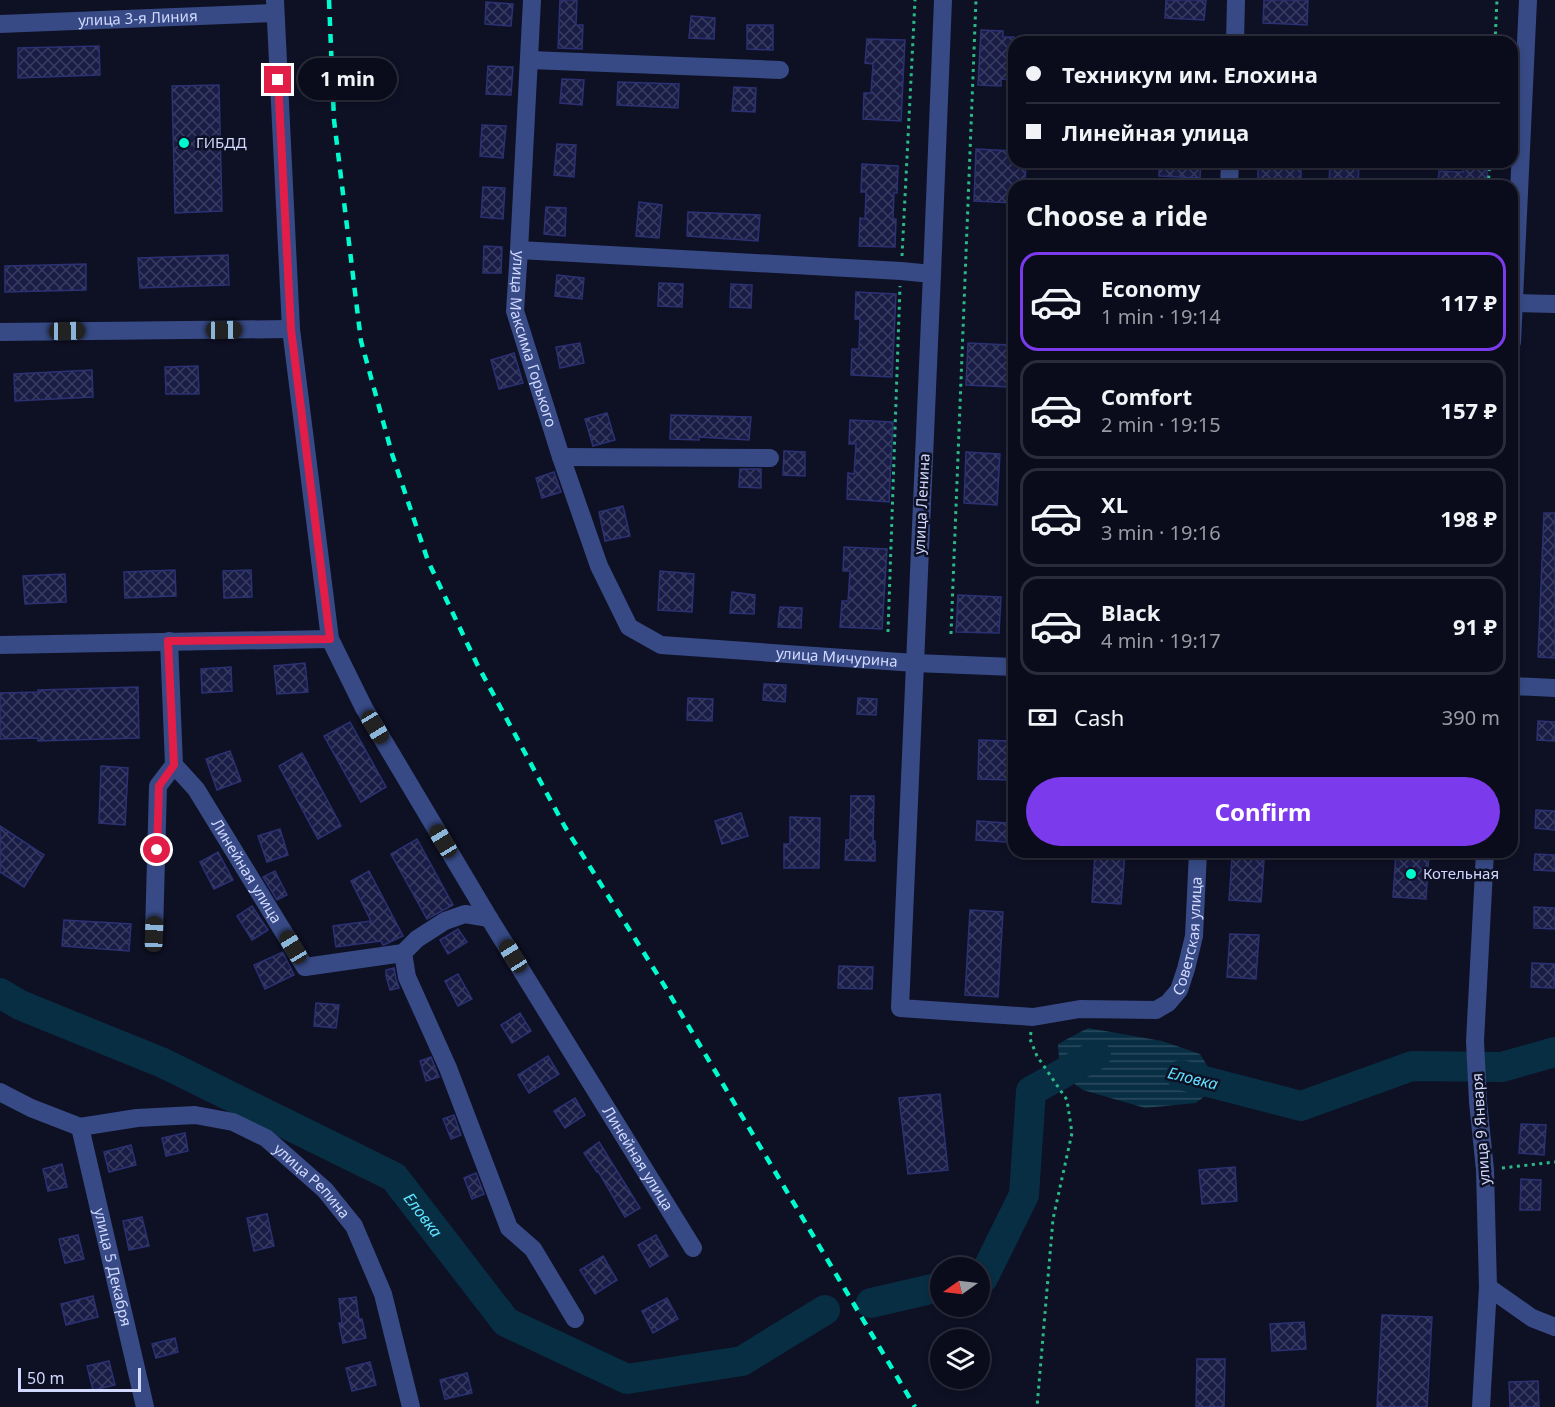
<!DOCTYPE html>
<meta charset="utf-8">
<style>
:root{--surface:#0a0c1b;--page:#181a28;--text:#f1f3f6;--muted:#999ba3;--line:#2a2c3a;--accent:#7c3aed}
body{margin:0;font-family:"Noto Sans",sans-serif;background:var(--page);color:var(--text);height:100vh;display:flex;flex-direction:column;font-size:22px;white-space:nowrap}
*{box-sizing:border-box;margin:0}
p{font-size:20px;color:var(--muted)}
.icon{flex:none;width:33px;height:33px;fill:none;stroke:currentColor;stroke-width:2;stroke-linecap:round;stroke-linejoin:round}
.map{position:relative;flex:1;overflow:hidden}
.side{position:absolute;left:1008px;top:180px;width:510px;height:678px;display:flex;flex-direction:column;background:var(--surface);border-radius:18px;box-shadow:0 3px 9px #0003,0 0 0 2px var(--line)}
.side>*{flex:none}
.hud{position:absolute;left:1008px;top:36px;width:510px;height:132px;border-radius:18px;box-shadow:0 3px 9px #0003,0 0 0 2px var(--line);display:grid;align-content:center;height:132px;padding:0 18px;background:var(--surface)}
.needle{width:39px;rotate:256deg}
.buttons{position:absolute;left:930px;top:1257px;display:grid;gap:12px}
.buttons a{display:grid;place-items:center;width:60px;height:60px;border-radius:50%;background:var(--surface);box-shadow:0 3px 9px #0003,0 0 0 2px var(--line);font-size:30px}
.scale{position:absolute;left:18px;bottom:15px;width:123px;box-sizing:border-box;padding-left:6px;border:3px solid #d1d9ff;border-top:0;font-size:16px;line-height:21px;white-space:nowrap;color:#d1d9ff;-webkit-text-stroke:4px #0e1024;paint-order:stroke}
.end{position:absolute;width:27px;height:27px;margin:-14px;border:8px solid #e11d48;background:#fff;box-shadow:0 0 0 3px #fff}
.from{border-radius:50%}
.bubble{position:absolute;height:42px;border-radius:21px;background:var(--surface);box-shadow:0 3px 9px #0003,0 0 0 2px var(--line);font-size:20px;font-weight:700;line-height:42px;text-align:center}
.car{position:absolute;width:18px;height:36px;margin:-18px -9px;border-radius:8px;box-shadow:0 0 4px 2px #0007;background:linear-gradient(#222 24%,#8ab4d8 0 40%,#222 0 76%,#8ab4d8 0 86%,#222 0)}
.hud b{display:flex;align-items:center;gap:21px;height:57px;font-size:22px}
.hud b+b{border-top:2px solid var(--line)}
.hud i{width:15px;height:15px;background:var(--text)}
ul{padding:0;list-style:none}
li{display:flex;align-items:center;gap:18px;height:99px;margin:0 12px 9px;padding:0 6px;border:3px solid var(--line);border-radius:18px}
li div{flex:1}
li b{display:block;font-size:22px}
li em{font-style:normal;font-weight:700}
li.selected{border-color:var(--accent)}
li>.icon{width:54px;height:54px;stroke-width:1.5}
h2{padding:0 18px;font-size:27px;line-height:72px}
.pay{display:flex;align-items:center;gap:15px;height:66px;padding:0 18px;font-size:22px}
.pay p{margin-inline-start:auto}
.cta{display:flex;gap:12px;margin-top:auto;padding:12px 18px}
.cta a{flex:1;height:69px;border-radius:36px;background:var(--accent);color:#fff;font-size:24px;font-weight:700;line-height:69px;text-align:center}
.map>svg:first-child{display:block}
</style>
<div class="map">
<svg width="1555" height="1407" viewBox="0 0 1555 1407">
<defs>
<pattern id="water-rules" width="6" height="5" patternUnits="userSpaceOnUse" patternTransform="scale(1.5)"><rect width="6" height="5" fill="#082e43"/><path d="M0 2.5h6" fill="none" stroke="#2b4c5f"/></pattern>
<pattern id="building-cross-hatch" width="8" height="8" patternUnits="userSpaceOnUse" patternTransform="scale(1.5)"><rect width="8" height="8" fill="#191d46"/><path d="M0 0l8 8M0 8l8-8" fill="none" stroke="#393d62"/></pattern>
</defs>
<rect width="100%" height="100%" fill="#0e1024"/>
<path fill="url(#water-rules)" d="M1088,1028l74,13 38,13 19,31 -23,18 -51,5 -62,-18 -23,-16 -2,-30z"/>
<g fill="none" stroke-linecap="round" stroke-linejoin="round">
<g stroke="#082e43" stroke-width="30">
<path id="s1" d="M0,993l20,12 143,58 231,114 112,145 121,57 115,-18 83,-51"/>
<path d="M1181,1075l120,31 111,-40 90,1 53,-15"/>
<path d="M980,1278h3l41,-83 7,-104 65,-36"/>
<path d="M871,1303l69,-16"/>
</g>
</g>
<g fill="url(#building-cross-hatch)" stroke="#2b3172" stroke-width="1.5">
<path d="M560,0h17l-1,25h7l-1,24 -24,-1z"/>
<path d="M1166,0h40l-2,20 -39,-2z"/>
<path d="M1264,0h44l-1,25 -44,-2z"/>
<path d="M486,2l27,2 -2,22 -26,-2z"/>
<path d="M691,16l24,2 -1,21 -25,-1z"/>
<path d="M747,25h26v25l-26,-1z"/>
<path d="M981,30l22,1v6h11v43l-13,-1v7l-23,-1z"/>
<path d="M867,39l38,1 -4,81 -38,-2 1,-26h7l2,-29 -8,-1z"/>
<path d="M99,46l1,29 -82,3v-30z"/>
<path d="M488,66l25,1 -2,28 -25,-1z"/>
<path d="M562,79l22,1 -2,25 -22,-2z"/>
<path d="M618,82l61,2 -1,24 -61,-3z"/>
<path d="M219,85l3,126 -47,2 -3,-127z"/>
<path d="M734,87l22,1 -1,24 -23,-1z"/>
<path d="M482,125l24,1 -3,32 -23,-2z"/>
<path d="M557,144l19,1 -2,32 -20,-2z"/>
<path d="M976,149l38,2v11h12l-1,24h-11v17l-40,-2z"/>
<path d="M1159,162h42l-1,16 -41,-2z"/>
<path d="M1258,162h43v21l-43,-2z"/>
<path d="M1330,162h29l-1,24h-29z"/>
<path d="M862,164l36,2 -1,27h-3l-1,26h3l-1,28 -36,-1 1,-28 5,1 1,-27h-5z"/>
<path d="M1462,167l25,1v18h-49l1,-15 24,1z"/>
<path d="M483,187l22,1 -2,31 -22,-2z"/>
<path d="M639,202l23,3 -3,33 -23,-2z"/>
<path d="M546,207l20,1 -1,28 -21,-2z"/>
<path d="M688,212l72,3 -2,26 -71,-5z"/>
<path d="M484,246l18,1 -1,26h-18z"/>
<path d="M228,255l1,30 -89,3 -2,-30z"/>
<path d="M86,264v26l-81,2v-26z"/>
<path d="M557,275l27,3 -2,21 -27,-3z"/>
<path d="M659,283l24,1 -1,23 -24,-1z"/>
<path d="M731,284l21,1 -1,23 -21,-1z"/>
<path d="M856,292l40,2 -4,83 -41,-2 1,-26h7l1,-30h-5z"/>
<path d="M580,343l4,20 -24,5 -4,-21z"/>
<path d="M968,343l42,2 -2,42 -42,-2z"/>
<path d="M514,353l9,30 -24,6 -8,-29z"/>
<path d="M198,366l1,28h-33l-1,-27z"/>
<path d="M92,370l1,27 -78,4 -1,-27z"/>
<path d="M607,413l8,27 -22,6 -8,-27z"/>
<path d="M671,415l80,2 -2,23 -50,-3v3l-29,-1z"/>
<path d="M850,420l43,2 -4,80 -42,-3 1,-26 6,1 2,-30h-7z"/>
<path d="M784,451l21,1v24l-22,-1z"/>
<path d="M966,452l34,2 -3,51 -33,-2z"/>
<path d="M740,469h21v19l-22,-1z"/>
<path d="M554,472l7,20 -19,6 -6,-20z"/>
<path d="M623,506l7,30 -25,5 -6,-29z"/>
<path d="M1544,513h11v145l-17,-1z"/>
<path d="M844,547l43,2 -5,80 -42,-2 2,-26h6l2,-30h-7z"/>
<path d="M175,570l1,26 -51,2 -1,-26z"/>
<path d="M251,570l1,27 -28,1 -1,-27z"/>
<path d="M660,571l34,3 -2,38 -34,-2z"/>
<path d="M65,574l1,28 -41,2 -2,-28z"/>
<path d="M732,592l23,3 -1,19 -24,-1z"/>
<path d="M958,595l43,2 -2,36 -43,-1z"/>
<path d="M780,607l22,1 -1,20 -23,-1z"/>
<path d="M305,663l3,29 -31,2 -3,-28z"/>
<path d="M231,667l1,24 -30,2 -1,-24z"/>
<path d="M764,684l22,1 -1,17 -22,-2z"/>
<path d="M138,687l1,51 -101,3v-3l-38,1v-46l38,-1v-2z"/>
<path d="M688,698l25,1 -1,22 -25,-1z"/>
<path d="M858,698l19,1 -1,16 -19,-1z"/>
<path d="M1538,721l17,1v19l-18,-1z"/>
<path d="M350,722l36,65 -25,15 -37,-66z"/>
<path d="M979,740l32,1 -2,39 -31,-1z"/>
<path d="M230,751l11,30 -24,9 -11,-31z"/>
<path d="M302,753l39,73 -23,13 -39,-73z"/>
<path d="M101,766l27,2 -3,57 -26,-2z"/>
<path d="M851,796h23l-1,45h2v20l-30,-1 1,-20h4z"/>
<path d="M1536,810l19,1v19l-20,-2z"/>
<path d="M741,813l7,23 -26,8 -7,-23z"/>
<path d="M790,817l30,1 -1,50h-35v-24h6z"/>
<path d="M977,821l30,2 -1,19 -30,-2z"/>
<path d="M0,826l44,29 -20,32 -24,-15z"/>
<path d="M280,829l8,26 -21,7 -9,-26z"/>
<path d="M417,839l36,66 -26,14 -36,-65z"/>
<path d="M218,852l15,28 -19,9 -14,-27z"/>
<path d="M1095,852h30l-4,52 -29,-2z"/>
<path d="M1396,852h33l-3,47 -33,-2z"/>
<path d="M1535,854l20,1v16l-21,-1z"/>
<path d="M1232,858l32,2 -3,42 -32,-2z"/>
<path d="M275,871l12,24 -10,5 -14,-23z"/>
<path d="M369,871l34,65 -17,8 -3,1 -2,-4 -45,6 -3,-21 38,-5 -20,-40z"/>
<path d="M252,906l16,24 -16,10 -15,-24z"/>
<path d="M1534,907l21,1v21l-21,-1z"/>
<path d="M970,910l33,2 -5,85 -33,-2z"/>
<path d="M64,920l67,4 -2,27 -67,-5z"/>
<path d="M458,929l9,13 -19,12 -8,-14z"/>
<path d="M1230,934l29,1 -3,44 -29,-2z"/>
<path d="M283,952l11,23 -29,14 -11,-24z"/>
<path d="M1532,963l23,1 -1,24 -23,-1z"/>
<path d="M839,966l34,1 -1,22 -34,-1z"/>
<path d="M394,968l2,11 3,9 -9,2 -4,-14v-6z"/>
<path d="M458,974l14,25 -14,7 -13,-25z"/>
<path d="M316,1003l23,2 -3,23 -22,-2z"/>
<path d="M520,1013l11,18 -19,12 -11,-18z"/>
<path d="M548,1056l11,18 -30,19 -11,-18z"/>
<path d="M431,1057l8,20 -13,4 -6,-20z"/>
<path d="M940,1094l8,76 -40,4 -9,-76z"/>
<path d="M575,1098l10,17 -20,13 -11,-17z"/>
<path d="M454,1115l7,20 -10,4 -8,-20z"/>
<path d="M1521,1124l25,1 -2,30 -25,-2z"/>
<path d="M185,1133l3,18 -22,5 -4,-18z"/>
<path d="M599,1142l41,66 -15,9 -27,-46 -1,1 -13,-19z"/>
<path d="M131,1145l5,20 -27,7 -5,-20z"/>
<path d="M62,1164l5,23 -19,4 -5,-22z"/>
<path d="M1235,1167l2,34 -35,3 -3,-34z"/>
<path d="M476,1173l8,21 -12,5 -8,-21z"/>
<path d="M1521,1179l20,1 -1,30h-20z"/>
<path d="M267,1214l7,32 -20,5 -7,-33z"/>
<path d="M142,1217l7,29 -20,4 -6,-29z"/>
<path d="M78,1235l6,24 -19,4 -6,-24z"/>
<path d="M656,1235l12,21 -18,11 -12,-22z"/>
<path d="M603,1256l14,24 -22,14 -15,-24z"/>
<path d="M93,1296l5,21 -32,8 -5,-21z"/>
<path d="M356,1297l3,22h3l4,19 -23,5 -4,-20h3l-3,-24z"/>
<path d="M667,1298l11,21 -25,14 -11,-22z"/>
<path d="M1382,1315l50,2 -5,90h-50z"/>
<path d="M1304,1322l2,27 -34,2 -2,-27z"/>
<path d="M175,1338l3,14 -22,6 -4,-14z"/>
<path d="M1197,1359h28l-1,48h-28z"/>
<path d="M109,1361l6,24 -22,5 -6,-24z"/>
<path d="M370,1362l6,23 -24,6 -6,-23z"/>
<path d="M467,1373l5,20 -27,6 -5,-19z"/>
<path d="M1538,1381l1,26h-29l-1,-25z"/>
</g>
<g fill="none" stroke-linecap="round" stroke-linejoin="round">
<g stroke="#2bb988" stroke-width="3" stroke-dasharray="3 4.5" stroke-linecap="butt">
<path d="M1495,42l2,-42"/>
<path d="M1488,186l2,-24"/>
<path d="M902,256l13,-256"/>
<path d="M888,632l12,-346"/>
<path d="M951,634l25,-634"/>
<path d="M1031,1032l-1,7 7,17 30,44 5,33 -19,86 -16,188"/>
<path d="M1502,1168l53,-6"/>
</g>
<g stroke="#374a85" stroke-width="18">
<path id="s2" d="M275,0l16,329 39,310 34,69 125,210 204,330"/>
<path id="s3" d="M532,0l-13,250 -4,61 46,146 38,109 30,61 32,18 254,18 99,4"/>
<path id="s4" d="M943,0l-11,274 -32,734 133,9 47,-8 76,1 12,-7 11,-13 7,-21 8,-33 4,-84"/>
<path id="s5" d="M0,24l274,-11"/>
<path d="M1235,42l1,-42"/>
<path d="M530,60l250,10"/>
<path d="M1229,186l1,-24"/>
<path d="M519,250l382,21 31,3"/>
<path d="M1514,303l41,1"/>
<path d="M0,332l291,-3"/>
<path d="M1512,342l16,-342"/>
<path d="M561,457l209,1"/>
<path d="M0,645l330,-6"/>
<path d="M1512,686l43,2"/>
<path id="s6" d="M174,765l22,24 109,178 98,-14 14,-14 28,-18 20,-7 24,4"/>
<path d="M154,934l4,-148 16,-21 -5,-124"/>
<path d="M403,953l4,24 41,91 61,160 24,21 42,70"/>
<path d="M0,1092l31,16 49,19"/>
<path id="s7" d="M80,1127l57,-9 58,-3 38,7 33,16 59,52 29,36 29,68 28,113"/>
<path id="s8" d="M80,1127l65,280"/>
<path d="M1488,1287l44,31 23,9"/>
<path d="M1481,1407l7,-120 -3,-117 -7,-68 -3,-61 10,-189"/>
</g>
<path stroke="#00fcce" stroke-width="4.5" stroke-dasharray="9 8" stroke-linecap="butt" d="M329,0l5,120 27,221 31,113 36,107 49,103 88,163 99,158 251,422"/>
</g>
<g fill="none" stroke-linecap="round" stroke-linejoin="round">
<path stroke="#e11d48" stroke-width="8" d="M157,850l2,-64 15,-21 -6,-124 162,-2 -39,-310 -13,-249"/>
</g>
<g fill="#00fcce" stroke="#0e1024" stroke-width="2">
<circle cx="184" cy="143" r="6"/>
<circle cx="1411" cy="874" r="6"/>
</g>
<g text-anchor="middle" stroke-width="5" stroke-linejoin="round" paint-order="stroke">
<g font-size="15" fill="#d1d9ff" stroke="#0e1024">
<text dy="5" stroke="none"><textPath href="#s5" startOffset="138">улица 3-я Линия</textPath></text>
<text dy="5" stroke="none"><textPath href="#s3" startOffset="342">улица Максима Горького</textPath></text>
<text transform="translate(922 504) rotate(-87)" y="5">улица Ленина</text>
<text dy="5" stroke="none"><textPath href="#s3" startOffset="861">улица Мичурина</textPath></text>
<text dy="5" stroke="none"><textPath href="#s6" startOffset="129">Линейная улица</textPath></text>
<text dy="5" stroke="none"><textPath href="#s4" startOffset="1352">Советская улица</textPath></text>
<text transform="translate(1481 1129) rotate(-94)" y="5">улица 9 Января</text>
<text dy="5" stroke="none"><textPath href="#s2" startOffset="1246">Линейная улица</textPath></text>
<text dy="5" stroke="none"><textPath href="#s7" startOffset="254">улица Репина</textPath></text>
<text dy="5" stroke="none"><textPath href="#s8" startOffset="144">улица 5 Декабря</textPath></text>
</g>
<g font-size="15" fill="#d1d9ff" stroke="#0e1024" text-anchor="start">
<text x="196" y="148">ГИБДД</text>
<text x="1423" y="879">Котельная</text>
</g>
<g font-size="16" font-style="italic" fill="#5fe2ff" stroke="#0e1024">
<text transform="translate(1193 1078) rotate(14)" y="6">Еловка</text>
<text dy="6" stroke="none"><textPath href="#s1" startOffset="483">Еловка</textPath></text>
</g>
</g>
</svg>
<div class="buttons">
<a><svg class="needle" viewBox="-14 -14 28 28"><path d="M0-13l5 13h-10z" fill="#e53935"/><path d="M0 13l5-13h-10z" fill="#999ba3"/></svg></a>
<a><svg class="icon" aria-label="layers" viewBox="0 0 24 24"><path d="M12 4l9 5-9 5-9-5zM3 14l9 5 9-5"/></svg></a>
</div>
<div class="scale">50 m</div>
<i class="end from" style="left:157px;top:850px"></i>
<i class="end" style="left:278px;top:80px"></i>
<div class="bubble" style="left:298px;top:58px;width:99px">1 min</div>
<i class="car" style="left:224px;top:330px;rotate:89deg"></i>
<i class="car" style="left:67px;top:331px;rotate:89deg"></i>
<i class="car" style="left:375px;top:727px;rotate:149deg"></i>
<i class="car" style="left:443px;top:841px;rotate:329deg"></i>
<i class="car" style="left:154px;top:934px;rotate:2deg"></i>
<i class="car" style="left:293px;top:947px;rotate:329deg"></i>
<i class="car" style="left:513px;top:956px;rotate:328deg"></i>
<div class="hud">
<b><i class="from"></i>Техникум им. Елохина</b>
<b><i></i>Линейная улица</b>
</div>
<section class="side">
<h2>Choose a ride</h2>
<ul>
<li class="selected"><svg class="icon" aria-label="car" viewBox="0 0 24 24"><path d="M5 17H2v-5l4-1 3-4h7l3 4 3 1v5h-3M9 17h6M6 11h13"/><circle cx="7" cy="17" r="2"/><circle cx="17" cy="17" r="2"/></svg><div><b>Economy</b><p>1 min · 19:14</p></div><em>117 ₽</em></li>
<li><svg class="icon" aria-label="car" viewBox="0 0 24 24"><path d="M5 17H2v-5l4-1 3-4h7l3 4 3 1v5h-3M9 17h6M6 11h13"/><circle cx="7" cy="17" r="2"/><circle cx="17" cy="17" r="2"/></svg><div><b>Comfort</b><p>2 min · 19:15</p></div><em>157 ₽</em></li>
<li><svg class="icon" aria-label="car" viewBox="0 0 24 24"><path d="M5 17H2v-5l4-1 3-4h7l3 4 3 1v5h-3M9 17h6M6 11h13"/><circle cx="7" cy="17" r="2"/><circle cx="17" cy="17" r="2"/></svg><div><b>XL</b><p>3 min · 19:16</p></div><em>198 ₽</em></li>
<li><svg class="icon" aria-label="car" viewBox="0 0 24 24"><path d="M5 17H2v-5l4-1 3-4h7l3 4 3 1v5h-3M9 17h6M6 11h13"/><circle cx="7" cy="17" r="2"/><circle cx="17" cy="17" r="2"/></svg><div><b>Black</b><p>4 min · 19:17</p></div><em>91 ₽</em></li>
</ul>
<div class="pay"><svg class="icon" aria-label="cash" viewBox="0 0 24 24"><path d="M3 7h18v10H3z"/><circle cx="12" cy="12" r="2"/></svg>Cash<p>390 m</p></div>
<div class="cta"><a>Confirm</a></div>
</section>
</div>
